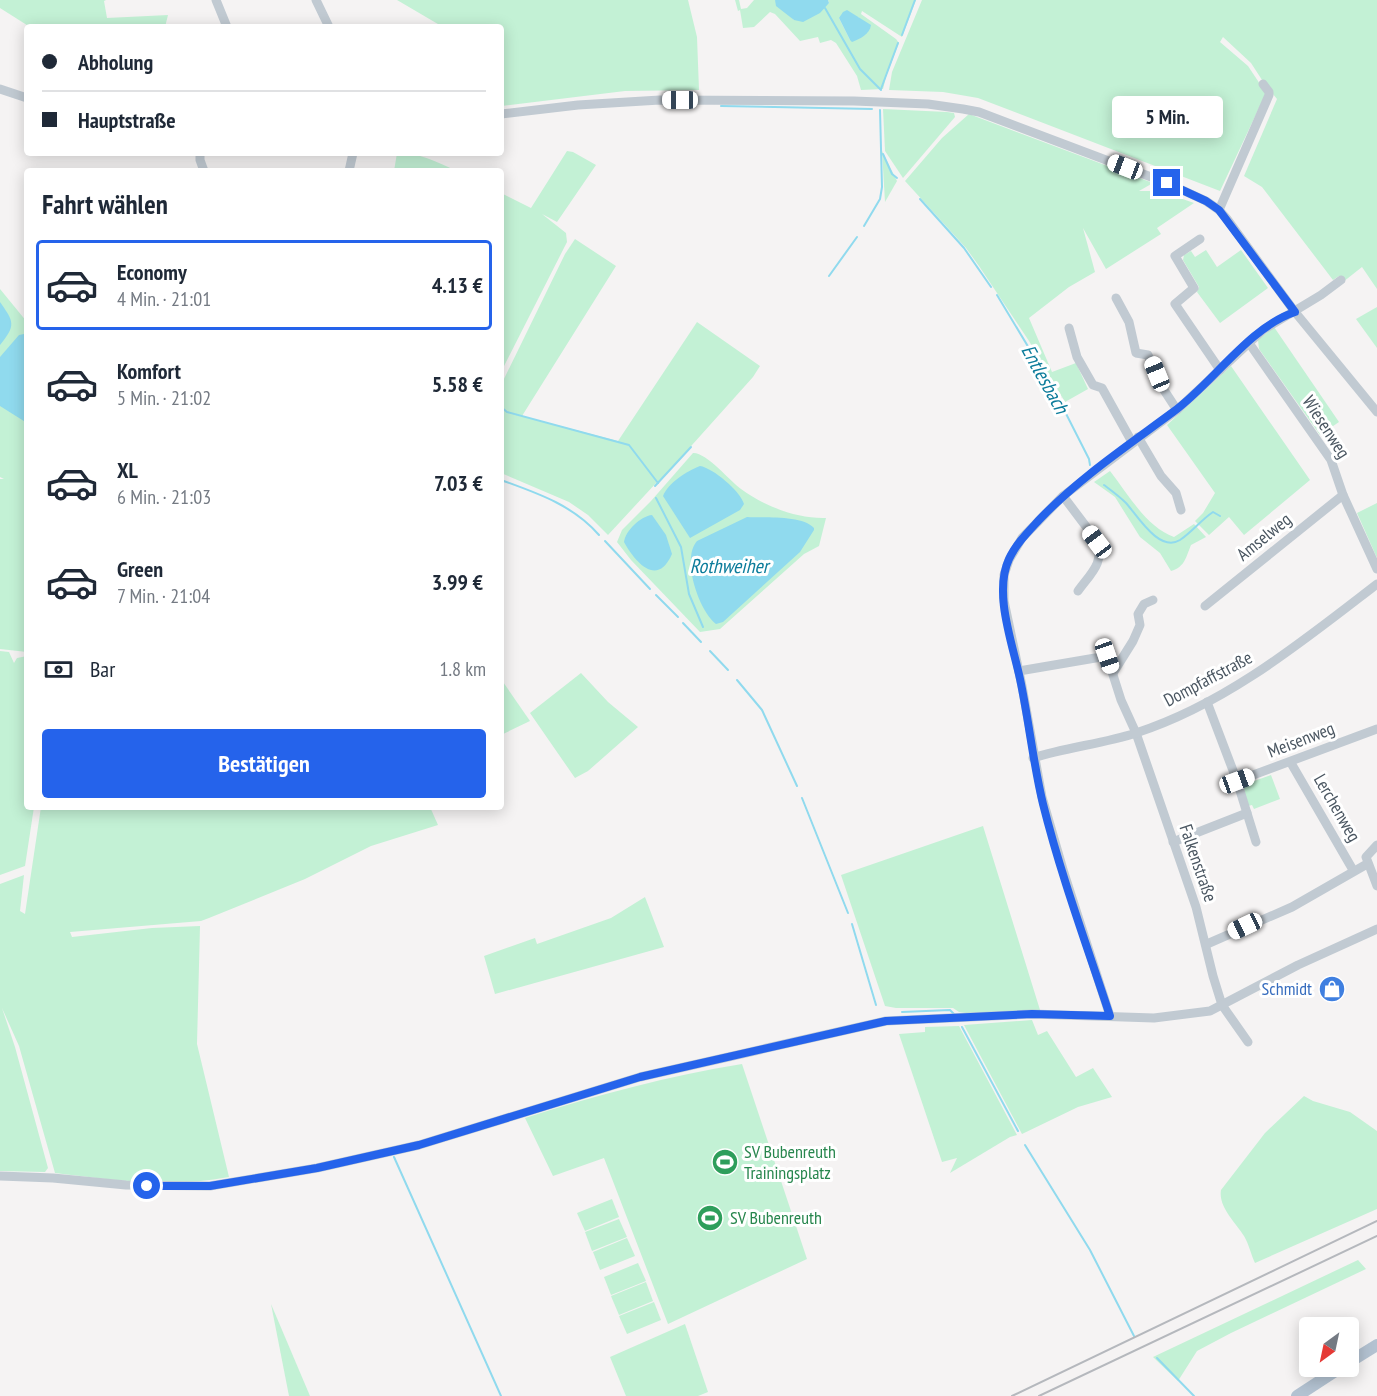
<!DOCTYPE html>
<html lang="de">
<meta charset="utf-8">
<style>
:root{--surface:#fff;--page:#f2f2f3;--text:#1f2937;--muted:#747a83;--line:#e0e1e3;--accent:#2563eb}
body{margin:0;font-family:"PT Sans Narrow",sans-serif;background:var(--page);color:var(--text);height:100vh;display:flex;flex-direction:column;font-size:22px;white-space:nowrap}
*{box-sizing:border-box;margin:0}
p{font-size:20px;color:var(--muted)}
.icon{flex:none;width:33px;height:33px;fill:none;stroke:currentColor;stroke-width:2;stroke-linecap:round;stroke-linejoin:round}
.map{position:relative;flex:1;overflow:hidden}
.sheet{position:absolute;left:24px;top:168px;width:480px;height:642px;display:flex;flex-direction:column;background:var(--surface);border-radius:6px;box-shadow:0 3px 15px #0003}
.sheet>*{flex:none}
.banner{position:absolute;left:24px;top:24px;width:480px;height:132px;border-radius:6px;box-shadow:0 3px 15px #0003;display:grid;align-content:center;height:132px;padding:0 18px;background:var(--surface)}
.needle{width:39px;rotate:213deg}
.controls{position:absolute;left:1299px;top:1317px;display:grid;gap:12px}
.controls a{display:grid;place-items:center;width:60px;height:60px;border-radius:6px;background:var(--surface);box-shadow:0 3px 15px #0003;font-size:30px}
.end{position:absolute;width:27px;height:27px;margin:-14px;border:8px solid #2563eb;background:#fff;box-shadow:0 0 0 3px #fff}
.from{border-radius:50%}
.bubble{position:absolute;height:42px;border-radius:6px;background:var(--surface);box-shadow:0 3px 15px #0003;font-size:20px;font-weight:800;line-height:42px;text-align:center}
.car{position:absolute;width:18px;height:36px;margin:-18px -9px;border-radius:8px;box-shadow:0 0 4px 2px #0007;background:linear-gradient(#fff 24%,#345 0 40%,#fff 0 76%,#345 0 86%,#fff 0)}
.banner b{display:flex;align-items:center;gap:21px;height:57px;font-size:22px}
.banner b+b{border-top:2px solid var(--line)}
.banner i{width:15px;height:15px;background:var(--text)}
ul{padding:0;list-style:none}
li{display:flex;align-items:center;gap:18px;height:90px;margin:0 12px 9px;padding:0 6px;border:3px solid transparent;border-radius:6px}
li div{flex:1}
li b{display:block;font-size:22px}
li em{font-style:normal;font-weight:800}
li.selected{border-color:var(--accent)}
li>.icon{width:54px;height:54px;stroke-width:1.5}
h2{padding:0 18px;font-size:27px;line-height:72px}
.pay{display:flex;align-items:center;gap:15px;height:66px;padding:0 18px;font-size:22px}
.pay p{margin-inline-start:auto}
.cta{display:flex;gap:12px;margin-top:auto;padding:12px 18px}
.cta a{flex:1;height:69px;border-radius:6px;background:var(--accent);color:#fff;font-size:24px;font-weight:800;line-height:69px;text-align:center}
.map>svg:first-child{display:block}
</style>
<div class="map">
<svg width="1377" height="1396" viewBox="0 0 1377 1396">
<rect width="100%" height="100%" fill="#f5f3f3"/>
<g fill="#c3f1d5" fill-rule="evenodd">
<path d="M0,0h106l-2,1 3,17 61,-3 -3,12h-135l-30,-19z"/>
<path d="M397,0h291l9,37 2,53 -74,1 -124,15v-79h-58z"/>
<path d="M735,0h4l2,9 6,-1 7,-8h21l19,20 35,-17 -1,-3h88l-14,37 -40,-26 -1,3 35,25 3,4 -13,34 -3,12 -22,1 -4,-14 -21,-33 -5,-3 -11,3 -2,-6 -18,4 -25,-27 -5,-2 -16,15 -11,1 -3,-18 -2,1zM859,17l-9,23 -11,-22z"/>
<path d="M922,0h455v289l-15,-22 -19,15 -4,-6 -6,4 -71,-93 -18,-11 33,-77 -13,-16 -13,-20 -28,-26 -3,5 28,24 18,27 -46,98 -242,-93 -35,-6 -54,-2 3,-18z"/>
<path d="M883,109l64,3 7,1 1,4 -52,61 -18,-27z"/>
<path d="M969,114l184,69 -14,8h21l34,12 -37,25 4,6 -55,35 -23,-41 12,44 -26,15 -40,31 23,54 24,-9 12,26 -23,13 -36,-61 -50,-75 -13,-18 -61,-67 37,-43z"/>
<path d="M567,151l6,1 23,13 -39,57 -15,-8 24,19 1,9 -66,130v-179l30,15z"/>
<path d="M882,151l15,30 -12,21z"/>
<path d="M397,153c22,0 39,8 59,18h-62z"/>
<path d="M575,239l41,27 -94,150 96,25 79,-119 63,44 -7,11 -95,106 -1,-1 -49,53 -20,-20 -19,-13 -68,-29v-88l64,-131z"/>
<path d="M1206,250l11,17 24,-17 27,38 -48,35 -23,-31 2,-5 -16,-27 1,-5 7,-4 4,6z"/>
<path d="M0,289l27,33v330l-27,-3v-170h4l-4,-2z"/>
<path d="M1377,307v41l-21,-29z"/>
<path d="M1274,327l65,95 -19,13 -61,-86 -1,-9z"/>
<path d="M1231,366l79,114 -66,55 -15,-18 -20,18 -14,-14 8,-8 12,-20 -48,-68z"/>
<path d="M693,453c13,-1 37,28 48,36 23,17 56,30 85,29l-7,28 -15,8 -84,75 -20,3 -69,-72 -14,-18 5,-12 29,-29z"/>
<path d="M1110,471c18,23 36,56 64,66l20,-13 12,13 -15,8c-5,12 -6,22 -20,26l-11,-18 -20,-16 -25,-40 -21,-15z"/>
<path d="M1377,503v55l-20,-45z"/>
<path d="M0,651l9,1 5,11 3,-5 10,-2v151h7l-9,59 -25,9z"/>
<path d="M581,673l27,29 30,25 -50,44 -13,7 -45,-65z"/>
<path d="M501,679l29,42 -29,14z"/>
<path d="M1271,775l9,24 -26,10 -2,-4 -4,1 -5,-21z"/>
<path d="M41,807h389l8,18 -67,21 -66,33 -96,39 -8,3 -131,11 2,5 80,-9 48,-2 -3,118 32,133c-57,11 -117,3 -174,-4l-36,-127 -17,-38 13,39 33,121 -3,4 -45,-1v-287l24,-9 -4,36 5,3z"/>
<path d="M983,826l57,184 -74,3 -7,-1 -6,-4h-57l-11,-2 -44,-131z"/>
<path d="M645,897l19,50 -169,47 -11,-38 51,-18 2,6 74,-26z"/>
<path d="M1032,1020l6,15 9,-4 29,46 17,-9 19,29 -34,10 -56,27 -58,-109z"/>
<path d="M959,1026l58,109 -7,2 -60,36 7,-15 -15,4 -43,-128 26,-2v-5z"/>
<path d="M742,1064l65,195 -139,65 -64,-166 -51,18 -28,-58c72,-23 143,-42 217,-54z"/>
<path d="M1304,1096l9,5 37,11 27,19v78l-122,54c-4,-8 -6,-19 -11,-27 -8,-13 -26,-29 -23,-46l44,-57z"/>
<path d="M612,1199l7,18 -34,14 -8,-18z"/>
<path d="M619,1219l8,18 -35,14 -7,-19z"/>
<path d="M627,1238l8,18 -35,14 -7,-18z"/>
<path d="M1358,1260l8,9 -135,64 -34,18 -19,30 -25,-24z"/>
<path d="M638,1263l8,18 -35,14 -7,-18z"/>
<path d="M646,1282l7,19 -34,14 -8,-19z"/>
<path d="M654,1302l7,18 -34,14 -8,-18z"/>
<path d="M271,1304l39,92h-21z"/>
<path d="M685,1324l23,68 -10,4h-72l-16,-39z"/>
</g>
<g fill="#90daee">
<path d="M775,0h53l1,3 -9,10 -17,9 -9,-2 -18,-14z"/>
<path d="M847,10l24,15c-1,9 -11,14 -19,17l-2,-2 -11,-22 4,-6z"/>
<path d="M0,302c14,20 16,23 0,43z"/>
<path d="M24,334l3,1v88l-27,-17v-49l19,-22z"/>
<path d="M700,466c13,2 40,25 44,38l-4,6 -50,28 -27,-42c5,-13 24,-25 37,-30z"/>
<path d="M652,515l14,20 6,19c-15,34 -37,8 -48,-12 1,-11 17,-26 28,-27z"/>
<path d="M747,517c17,1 55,-2 67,11v2l-14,22 -77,70 -7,2c-17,-13 -35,-65 -19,-83z"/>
</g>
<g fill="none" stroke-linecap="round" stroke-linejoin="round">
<g stroke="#90daee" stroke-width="2">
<path d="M825,8l35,61 21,21"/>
<path d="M902,35l13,-35"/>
<path d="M881,89l17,-46"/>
<path d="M721,106l151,3"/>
<path d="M883,154l9,20 5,4"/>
<path d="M920,199l44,49 27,39"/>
<path d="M864,226l16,-27 2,-12 -2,-77"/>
<path d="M829,276l28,-39"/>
<path d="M997,295l56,93 36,71 1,6"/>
<path d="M501,407l6,5 122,33 29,38"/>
<path d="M501,480c36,13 72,25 98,55"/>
<path d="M1104,485c8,6 15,11 22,18 11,12 33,50 54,37 12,-8 21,-20 33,-28l7,4"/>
<path d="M655,486l36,-39"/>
<path d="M656,498l25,49 8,47 14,33"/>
<path d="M605,541l45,48"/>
<path d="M656,595l22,22"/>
<path d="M683,623l18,19"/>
<path d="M710,651l18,19"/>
<path d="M737,680l25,30 35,76"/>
<path d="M802,798l46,115"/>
<path d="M852,924l24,81"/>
<path d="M902,1012l48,-2 4,4"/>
<path d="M962,1027l56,104"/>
<path d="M1025,1145l65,105 44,86"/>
<path d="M394,1157l107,239"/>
<path d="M1157,1358l37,38"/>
</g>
<g stroke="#c1cad2" stroke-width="9">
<path d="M216,0l11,27"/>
<path d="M316,0l13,27"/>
<path d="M0,89l27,9"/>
<path d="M501,114l77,-9 82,-5 194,1 74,3 35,5 16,3 188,71 39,18 13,9 8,9 68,93 82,100"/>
<path d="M200,153v7l4,11"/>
<path d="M349,171l4,-18"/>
<path d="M1219,210l50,-115v-3l-6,-8"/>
<path d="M1200,239l-25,17 19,32 -19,16 45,66"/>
<path d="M1116,298l13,24 7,31 12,2 14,32 15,23"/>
<path d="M1069,328l8,29 16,28 9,3 30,54"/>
<path d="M1249,343l82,117 12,35 34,74"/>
<path d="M1138,437l23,39 15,17 5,17"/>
<path d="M1063,496l34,45c8,22 -7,33 -19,50"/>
<path d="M1205,606l138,-111"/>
<path d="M1019,671l88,-15 14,44 15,33 60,174 17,69 9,29 26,37"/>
<path d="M1113,673l20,-32 7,-16 -2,-11 6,-10 9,-4"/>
<path d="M1207,702l30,79 19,61"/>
<path d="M1033,758c34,-11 69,-14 103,-25 90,-29 167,-92 241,-149"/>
<path d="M1291,763l62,107"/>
<path d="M1237,781l140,-52"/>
<path d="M1173,842l74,-29"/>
<path d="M1377,845l-11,12 11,29"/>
<path d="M1207,944l85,-37 75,-43"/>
<path d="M1110,1016l-46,-143 -22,-76 -20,-111 -18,-85v-26l5,-15 13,-22 41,-42 114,-86 86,-80 58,-35 20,-15"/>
<path d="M0,1176l53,2 73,7 84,1 107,-18 102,-23 221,-68 246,-56 146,-7 122,4 56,-7 88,-46 79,-36"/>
</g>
<g stroke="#b3c2d1" stroke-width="12">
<path d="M1348,1363l29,-18"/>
<path d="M1297,1396l46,-30"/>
</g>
<g stroke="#b5b8bd" stroke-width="2">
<path d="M1012,1396l365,-175"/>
<path d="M1039,1396l338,-160"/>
</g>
</g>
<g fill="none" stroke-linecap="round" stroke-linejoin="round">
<path stroke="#2563eb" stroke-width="8" d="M147,1186h63l107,-18 102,-23 221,-68 246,-56 146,-7 78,2c-23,-70 -49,-140 -67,-212 -10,-41 -14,-83 -23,-125 -7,-34 -27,-86 -11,-120 7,-15 19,-27 30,-39 40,-42 88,-74 134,-108 39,-28 76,-85 122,-100l-76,-102 -13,-9 -39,-18"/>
</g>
<defs>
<symbol id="shop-disc" viewBox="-11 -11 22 22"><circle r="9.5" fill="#3f7fe0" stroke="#fff"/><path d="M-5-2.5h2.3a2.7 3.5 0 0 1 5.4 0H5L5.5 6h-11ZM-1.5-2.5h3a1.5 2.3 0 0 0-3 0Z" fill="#fff"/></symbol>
<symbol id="stadium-disc" viewBox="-11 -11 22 22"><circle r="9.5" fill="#2e9e5b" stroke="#fff"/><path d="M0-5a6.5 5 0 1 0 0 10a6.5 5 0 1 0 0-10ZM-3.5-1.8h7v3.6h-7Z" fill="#fff"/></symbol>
</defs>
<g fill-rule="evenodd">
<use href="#shop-disc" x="1317" y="974" width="30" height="30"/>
<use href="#stadium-disc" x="710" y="1147" width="30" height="30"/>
<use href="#stadium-disc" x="695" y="1203" width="30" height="30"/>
</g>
<g text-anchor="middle" stroke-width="6" stroke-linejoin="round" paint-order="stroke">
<g font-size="18" fill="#4a5661" stroke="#fff">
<text transform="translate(1326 427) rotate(57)" y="6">Wiesenweg</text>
<text transform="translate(1264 537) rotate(-39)" y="6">Amselweg</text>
<text transform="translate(1208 679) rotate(-28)" y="6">Dompfaffstraße</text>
<text transform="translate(1301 740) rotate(-21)" y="6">Meisenweg</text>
<text transform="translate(1337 808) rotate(60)" y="6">Lerchenweg</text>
<text transform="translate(1198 863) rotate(71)" y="6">Falkenstraße</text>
</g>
<g font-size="18" fill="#366cbe" stroke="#fff" text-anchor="end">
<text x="1312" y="995">Schmidt</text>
</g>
<g font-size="18" fill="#27864d" stroke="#fff" text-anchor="start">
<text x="744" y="1158">SV Bubenreuth<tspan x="744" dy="21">Trainingsplatz</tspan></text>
<text x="730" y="1224">SV Bubenreuth</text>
</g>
<g font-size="20" font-style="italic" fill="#0c7c9b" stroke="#fff">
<text transform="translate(1045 379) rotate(61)" y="7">Entlesbach</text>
<text x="729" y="573">Rothweiher</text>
</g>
</g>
</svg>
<div class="controls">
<a><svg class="needle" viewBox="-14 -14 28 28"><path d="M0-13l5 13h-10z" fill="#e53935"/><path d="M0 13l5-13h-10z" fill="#747a83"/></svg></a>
</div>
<i class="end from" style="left:147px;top:1186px"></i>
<i class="end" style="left:1167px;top:183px"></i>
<div class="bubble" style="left:1112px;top:96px;width:111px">5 Min.</div>
<i class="car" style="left:680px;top:100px;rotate:270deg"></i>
<i class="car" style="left:1125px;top:167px;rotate:291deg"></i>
<i class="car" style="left:1157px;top:374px;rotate:338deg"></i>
<i class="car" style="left:1097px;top:542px;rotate:323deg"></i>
<i class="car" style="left:1107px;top:656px;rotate:161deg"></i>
<i class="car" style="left:1237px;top:781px;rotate:70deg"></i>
<i class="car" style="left:1245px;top:926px;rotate:245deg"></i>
<div class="banner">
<b><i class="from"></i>Abholung</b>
<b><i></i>Hauptstraße</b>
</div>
<section class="sheet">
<h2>Fahrt wählen</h2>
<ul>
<li class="selected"><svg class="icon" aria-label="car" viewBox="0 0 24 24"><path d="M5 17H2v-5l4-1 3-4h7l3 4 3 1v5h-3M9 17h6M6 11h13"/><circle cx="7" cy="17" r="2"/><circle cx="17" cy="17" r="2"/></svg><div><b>Economy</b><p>4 Min. · 21:01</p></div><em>4.13 €</em></li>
<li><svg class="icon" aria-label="car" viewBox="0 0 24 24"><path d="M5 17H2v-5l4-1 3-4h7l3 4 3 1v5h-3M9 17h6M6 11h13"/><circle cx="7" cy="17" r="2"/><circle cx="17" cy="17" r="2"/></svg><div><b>Komfort</b><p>5 Min. · 21:02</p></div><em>5.58 €</em></li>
<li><svg class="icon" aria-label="car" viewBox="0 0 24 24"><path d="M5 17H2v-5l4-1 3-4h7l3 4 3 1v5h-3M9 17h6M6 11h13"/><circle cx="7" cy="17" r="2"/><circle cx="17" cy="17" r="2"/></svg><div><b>XL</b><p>6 Min. · 21:03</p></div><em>7.03 €</em></li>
<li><svg class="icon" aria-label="car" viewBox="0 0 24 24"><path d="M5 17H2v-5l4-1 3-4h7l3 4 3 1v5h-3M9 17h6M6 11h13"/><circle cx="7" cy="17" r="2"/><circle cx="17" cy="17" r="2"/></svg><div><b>Green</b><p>7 Min. · 21:04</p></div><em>3.99 €</em></li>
</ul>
<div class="pay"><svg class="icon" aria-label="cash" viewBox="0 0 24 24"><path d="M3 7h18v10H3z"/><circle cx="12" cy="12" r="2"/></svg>Bar<p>1.8 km</p></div>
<div class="cta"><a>Bestätigen</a></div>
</section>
</div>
